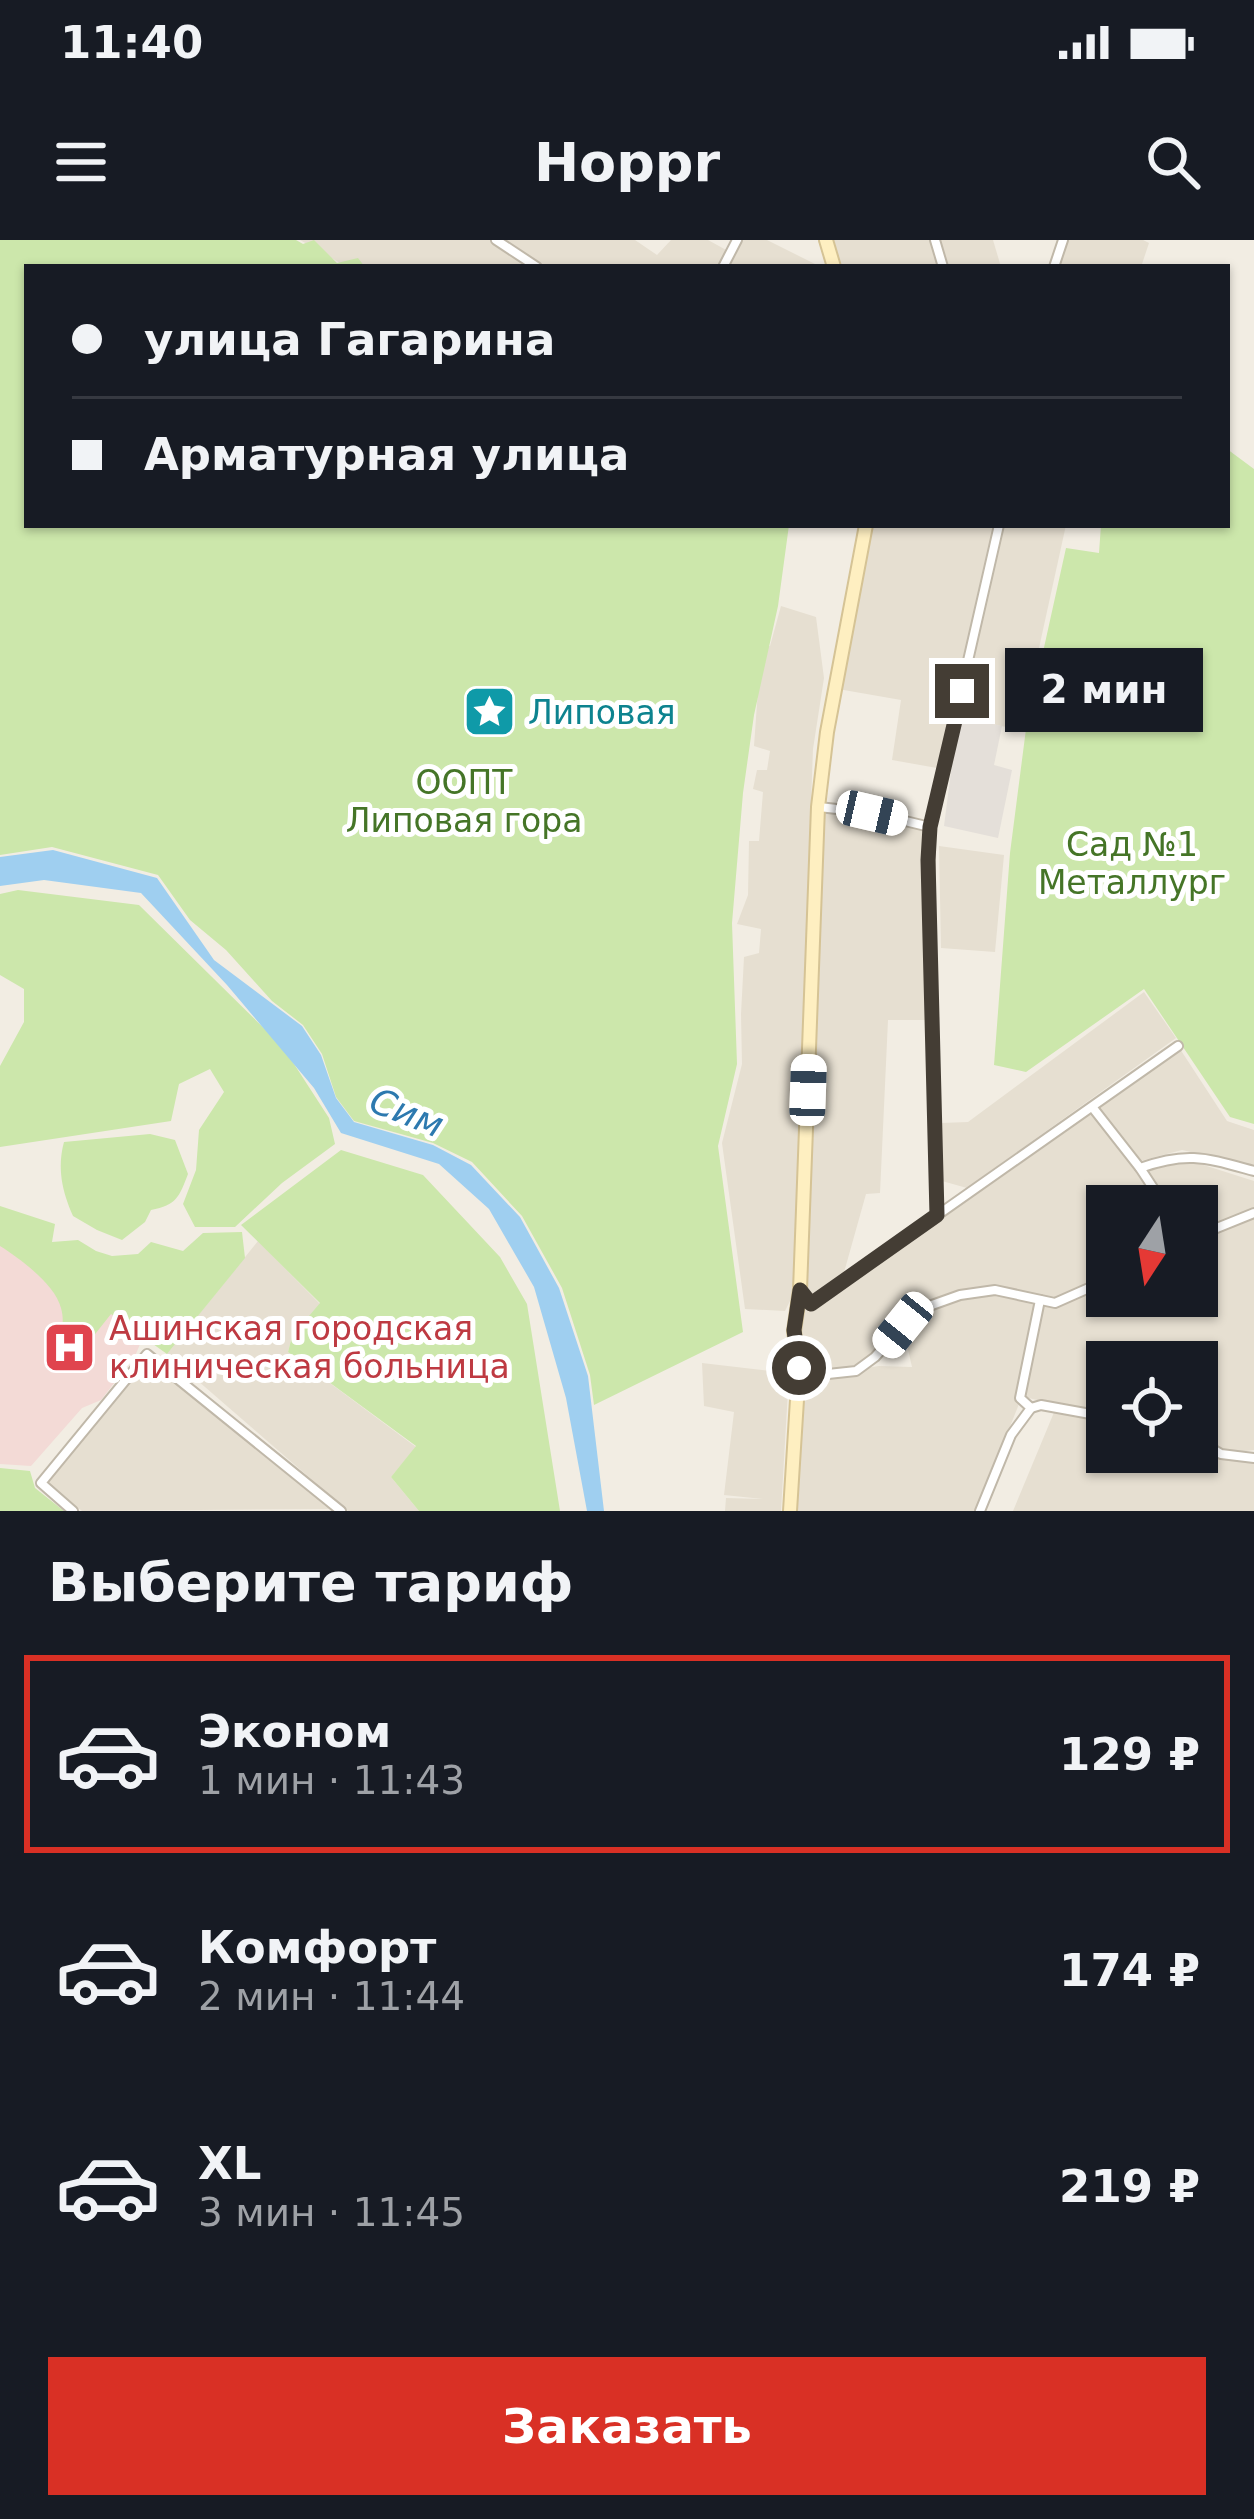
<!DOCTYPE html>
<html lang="ru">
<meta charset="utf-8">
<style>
:root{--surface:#171b24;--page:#20242c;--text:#f1f3f6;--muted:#9ea1a6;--line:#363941;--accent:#d93025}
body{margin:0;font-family:"DejaVu Sans",sans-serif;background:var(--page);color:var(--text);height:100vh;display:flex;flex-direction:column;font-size:45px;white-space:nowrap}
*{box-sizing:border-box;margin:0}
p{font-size:39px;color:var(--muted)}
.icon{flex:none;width:66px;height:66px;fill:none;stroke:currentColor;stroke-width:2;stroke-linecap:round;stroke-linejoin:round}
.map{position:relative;height:1271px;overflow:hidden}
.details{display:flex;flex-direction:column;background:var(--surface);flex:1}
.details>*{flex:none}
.hud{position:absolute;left:24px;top:24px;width:1206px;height:264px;border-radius:0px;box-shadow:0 3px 9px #0004;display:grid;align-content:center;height:264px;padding:0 48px;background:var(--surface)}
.needle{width:78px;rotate:192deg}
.tools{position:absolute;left:1086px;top:945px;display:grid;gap:24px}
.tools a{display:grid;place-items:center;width:132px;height:132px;border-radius:0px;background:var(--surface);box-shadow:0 3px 9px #0004;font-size:60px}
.end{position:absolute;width:54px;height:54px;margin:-27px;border:15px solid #443d34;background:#fff;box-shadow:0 0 0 6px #fff}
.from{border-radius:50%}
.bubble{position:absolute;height:84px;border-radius:0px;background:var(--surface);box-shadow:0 3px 9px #0004;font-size:39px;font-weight:600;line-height:84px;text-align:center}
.car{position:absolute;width:36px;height:72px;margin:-36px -18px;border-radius:15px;box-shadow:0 0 9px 3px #0007;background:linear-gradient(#fff 24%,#345 0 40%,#fff 0 76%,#345 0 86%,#fff 0)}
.hud b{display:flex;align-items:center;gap:42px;height:114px;font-size:45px}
.hud b+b{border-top:3px solid var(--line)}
.hud i{width:30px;height:30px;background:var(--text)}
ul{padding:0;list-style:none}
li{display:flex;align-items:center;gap:36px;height:198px;margin:0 24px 18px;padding:0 24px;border:6px solid transparent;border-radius:0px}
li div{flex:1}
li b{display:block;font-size:45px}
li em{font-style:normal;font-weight:600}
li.on{border-color:var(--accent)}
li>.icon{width:108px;height:108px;stroke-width:1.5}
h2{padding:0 48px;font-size:54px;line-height:144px}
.primary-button{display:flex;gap:24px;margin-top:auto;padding:24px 48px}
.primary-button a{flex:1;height:138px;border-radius:0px;background:var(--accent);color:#fff;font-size:48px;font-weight:600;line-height:138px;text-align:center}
.status{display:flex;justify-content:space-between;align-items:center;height:84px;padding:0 60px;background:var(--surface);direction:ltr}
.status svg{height:33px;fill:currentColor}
header{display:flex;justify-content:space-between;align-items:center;height:156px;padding:0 48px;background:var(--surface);font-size:54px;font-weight:600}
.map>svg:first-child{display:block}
</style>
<div class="status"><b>11:40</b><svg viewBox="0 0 49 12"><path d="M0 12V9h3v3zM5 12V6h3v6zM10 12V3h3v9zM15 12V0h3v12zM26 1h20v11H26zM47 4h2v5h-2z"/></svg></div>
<header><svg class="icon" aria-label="menu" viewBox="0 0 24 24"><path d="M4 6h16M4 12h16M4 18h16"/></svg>Hoppr<svg class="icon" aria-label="search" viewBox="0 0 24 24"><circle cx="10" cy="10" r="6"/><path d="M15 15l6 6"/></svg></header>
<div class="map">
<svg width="1254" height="1271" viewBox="0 0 1254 1271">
<rect width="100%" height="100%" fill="#f2ede3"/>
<g fill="#e6dfd1">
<path d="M300,0h195l39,27h-187z"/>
<path d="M500,0h135l22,15 14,-15h37l20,11 -8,16h-179z"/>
<path d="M737,0h30l54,27h-99z"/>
<path d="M828,0h103l8,27h-102z"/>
<path d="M937,0h56l8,27h-55z"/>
<path d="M1065,0h78l6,3 -8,24h-84z"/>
<path d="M865,285h131l-48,211 -11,32 -45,-8 9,-60 -63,-11z"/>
<path d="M1000,285h66l-45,205 -63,-13z"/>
<path d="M781,366l35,11 8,61 -11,71 -20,546 -8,16 -40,-2 -23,-166 20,-79 -1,-50 3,-57 15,-4 2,-24 -24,-5 11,-29 1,-54h10l4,-49 -10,-3 4,-19h10l3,-19 -16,-5 7,-98 9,-2z"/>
<path d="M820,570l57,7 52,12 -3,28 -1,163h-37l-8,173 -14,1 -23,82 -43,28z"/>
<path d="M939,606l65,9 -9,97 -54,-4z"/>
<path d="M1144,752l32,46 -209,150 -25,-7 -1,-58 27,-1z"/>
<path d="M1180,809l47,72 27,9v36l-72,-16 -42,11 -44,-52z"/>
<path d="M1092,870l70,96h-55v71l-51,23 -60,-11 -38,4 -56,30 -40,41 -29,5 -30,-4 -2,-54z"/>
<path d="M1191,921l63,20v28l-57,25v-28h-29l-22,-35z"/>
<path d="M1254,976v234l-24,3 -33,-16v-75h-90v54l-83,-19 18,-93 26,-3 39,-18v13h90v-55z"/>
<path d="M258,1001l62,63 -28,32 -4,16 128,95 -25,30 28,34h-71l-181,-157z"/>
<path d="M995,1051l42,13 -10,41 -8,59 -43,107h-184l9,-130 54,-4 11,-9 13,-2 33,1 -9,-40 23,-16 26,-11z"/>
<path d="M143,1122l10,3 176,144 -247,2 -33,-26 1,-10z"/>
<path d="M702,1123l87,10 -8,138h-56l1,-13 37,1 -39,-4 10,-83 -30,-6z"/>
<path d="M1055,1170l52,11v31h90v-8l57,15v52h-241z"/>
</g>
<path fill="#e4dfd9" d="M958,477l44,9 -8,39 18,5 -14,68 -54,-12z"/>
<path fill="#f3dad6" d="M0,982l127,54 16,61 -8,19 -34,44 -19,8 -51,58 -31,-2z"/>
<g fill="#cce7ab">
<path d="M0,0h296l7,4 11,-4 23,23 21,-5 7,9h-338v258h762l-11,81 -24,109 -11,78 -11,130 5,141 -19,82 25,186 -149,73 -4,-30 -28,-87 -40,-72 -50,-54 -39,-19 -79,-22 -18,-24 -14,-43 -19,-29 -31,-24 -46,-51 -36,-30 -32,-45 -106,-28 -52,8z"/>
<path d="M1227,209l27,20v655l-24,-7 -86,-128 -118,83 -32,-7 16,-212 16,-124 40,-181 33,5 2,-28h126z"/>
<path d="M18,650l121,15 144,142 46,71 6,26 -53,39 -47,44h-40l-12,-23 13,-34 3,-40 25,-38 -14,-23 -31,15 -8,37 -171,26v-81l24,-44v-33l-24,-14v-81z"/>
<path d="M150,894l25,6 13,34c-9,23 -11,31 -37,36l-6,12 -23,18 -25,-10 -24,-14c-11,-25 -16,-48 -9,-74z"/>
<path d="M341,910l82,25 77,82 27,47 33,207h-141l-28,-34 25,-31 -128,-94 4,-16 28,-33 -79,-78z"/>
<path d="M0,966l55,18 -3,18 26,-2 18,11 16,5 26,-2 13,-12 32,9 20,-18 39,-1 3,26 -78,96 -56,-40 -38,48c-23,-27 -5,-28 -12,-54 -6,-24 -42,-50 -61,-62z"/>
<path d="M0,1228l30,3 5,17 29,23h-64z"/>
</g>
<path fill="#9fcff0" d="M53,610l104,28 57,82 88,66 19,29 15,43 18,24 79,23 38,20 49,52 39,71 29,88 16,135h-17l-21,-113 -32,-111 -45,-78 -50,-45 -98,-31 -27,-45 -87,-103 -86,-92 -97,-13 -44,6v-29z"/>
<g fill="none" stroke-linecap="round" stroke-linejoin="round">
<defs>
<g id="street">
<path d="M496,0l41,27"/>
<path d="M935,0l8,27"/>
<path d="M723,27l14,-27"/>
<path d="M1054,27l9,-27"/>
<path d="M819,567l53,6 58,14"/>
<path d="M1093,868l47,60 25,38"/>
<path d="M1140,928c48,-17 66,-10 114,3"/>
<path d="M937,975l-8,-293 1,-95 69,-302"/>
<path d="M1197,996l57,-23"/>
<path d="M801,1051l10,13 367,-258"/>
<path d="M799,1128l29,6 28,-3 19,-14 28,-32 29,-20 28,-10 35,-5 60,13 52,-23"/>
<path d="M1031,1168l10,-3 66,12"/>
<path d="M1197,1200l24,14 33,4"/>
<path d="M73,1271l-32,-28 106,-129 194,157"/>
<path d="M980,1271l31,-76 20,-27 -11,-10 20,-98"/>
</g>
<g id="secondary">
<path d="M826,0l8,27"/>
<path d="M790,1271l9,-143 -5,-37 6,-41 18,-483 9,-75 39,-207"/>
</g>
</defs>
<use href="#street" stroke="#c0b8a9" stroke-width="12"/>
<use href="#secondary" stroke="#d5c395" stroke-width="16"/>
<use href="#street" stroke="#fff" stroke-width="8"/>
<use href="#secondary" stroke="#feefc1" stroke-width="12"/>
</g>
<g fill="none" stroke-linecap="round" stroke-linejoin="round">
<path stroke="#443d34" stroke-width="15" d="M799,1128l-5,-38 6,-40 11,14 126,-89 -9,-355 2,-33 32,-136"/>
</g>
<defs>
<symbol id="sight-square" viewBox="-11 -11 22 22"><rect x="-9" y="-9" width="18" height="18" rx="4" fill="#0f9aa8" stroke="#fff"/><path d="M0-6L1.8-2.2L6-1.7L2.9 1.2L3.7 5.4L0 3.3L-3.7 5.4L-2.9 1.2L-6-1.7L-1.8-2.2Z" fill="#fff"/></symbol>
<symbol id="hospital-square" viewBox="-11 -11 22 22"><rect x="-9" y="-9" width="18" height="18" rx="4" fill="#e0444e" stroke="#fff"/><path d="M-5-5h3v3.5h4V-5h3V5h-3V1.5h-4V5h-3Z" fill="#fff"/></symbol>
</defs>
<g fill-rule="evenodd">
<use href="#sight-square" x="460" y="442" width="59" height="59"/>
<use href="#hospital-square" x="40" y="1078" width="59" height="59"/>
</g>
<g text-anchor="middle" stroke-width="10" stroke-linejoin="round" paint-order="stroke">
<g font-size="33" fill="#0d838f" stroke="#fff" text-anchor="start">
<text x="528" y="484">Липовая</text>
</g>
<g font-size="33" fill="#457527" stroke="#fff">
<text x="464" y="554">ООПТ<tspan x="464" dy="38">Липовая гора</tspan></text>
<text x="1132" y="616">Сад №1<tspan x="1132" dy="38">Металлург</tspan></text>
</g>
<g font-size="33" fill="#be3a42" stroke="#fff" text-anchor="start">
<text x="109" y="1100">Ашинская городская<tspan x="109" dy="38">клиническая больница</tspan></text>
</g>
<g font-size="36" font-style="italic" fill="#2d79af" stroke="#fff">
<text transform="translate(407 872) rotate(22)" y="13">Сим</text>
</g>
</g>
</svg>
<div class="tools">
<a><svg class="needle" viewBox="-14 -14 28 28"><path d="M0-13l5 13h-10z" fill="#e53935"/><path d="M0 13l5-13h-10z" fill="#9ea1a6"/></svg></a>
<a><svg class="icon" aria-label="locate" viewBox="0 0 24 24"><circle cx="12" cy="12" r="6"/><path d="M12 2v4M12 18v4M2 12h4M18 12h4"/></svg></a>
</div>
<i class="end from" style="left:799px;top:1128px"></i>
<i class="end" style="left:962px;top:451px"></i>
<div class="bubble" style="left:1005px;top:408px;width:198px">2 мин</div>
<i class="car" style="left:872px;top:573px;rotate:103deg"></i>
<i class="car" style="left:808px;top:850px;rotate:2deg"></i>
<i class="car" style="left:903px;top:1085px;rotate:219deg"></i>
<div class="hud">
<b><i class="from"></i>улица Гагарина</b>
<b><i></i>Арматурная улица</b>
</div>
</div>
<section class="details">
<h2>Выберите тариф</h2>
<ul>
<li class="on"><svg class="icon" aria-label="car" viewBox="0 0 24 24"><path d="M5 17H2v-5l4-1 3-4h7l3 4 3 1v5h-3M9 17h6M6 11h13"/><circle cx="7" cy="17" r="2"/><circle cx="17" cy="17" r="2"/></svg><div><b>Эконом</b><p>1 мин · 11:43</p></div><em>129 ₽</em></li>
<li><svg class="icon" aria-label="car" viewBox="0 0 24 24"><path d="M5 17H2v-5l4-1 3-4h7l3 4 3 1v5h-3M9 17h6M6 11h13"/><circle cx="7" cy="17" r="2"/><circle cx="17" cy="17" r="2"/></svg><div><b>Комфорт</b><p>2 мин · 11:44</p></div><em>174 ₽</em></li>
<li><svg class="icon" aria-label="car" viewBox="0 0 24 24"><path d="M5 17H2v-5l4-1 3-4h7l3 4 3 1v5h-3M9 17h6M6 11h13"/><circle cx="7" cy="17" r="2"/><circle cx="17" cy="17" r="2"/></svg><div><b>XL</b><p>3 мин · 11:45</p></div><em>219 ₽</em></li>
</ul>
<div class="primary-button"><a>Заказать</a></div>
</section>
